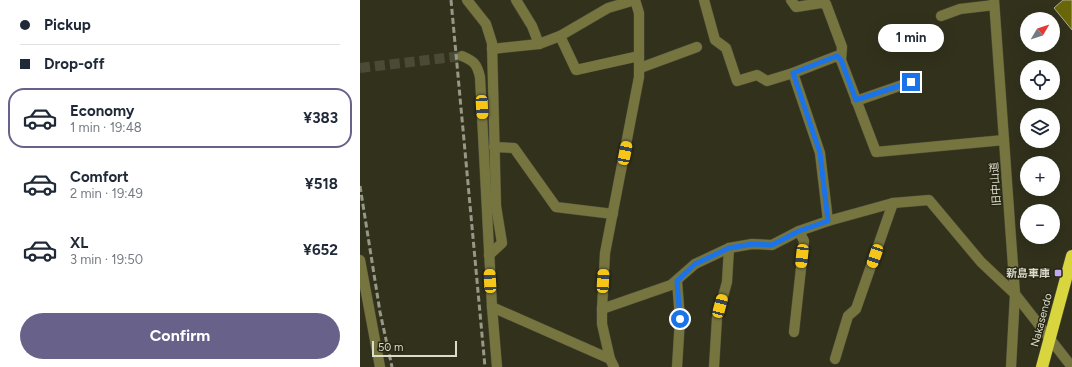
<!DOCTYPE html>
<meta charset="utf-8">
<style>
:root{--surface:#fff;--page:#f6f6f7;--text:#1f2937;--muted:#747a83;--line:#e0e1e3;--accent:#68628b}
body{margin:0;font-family:Figtree,"Noto Sans JP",sans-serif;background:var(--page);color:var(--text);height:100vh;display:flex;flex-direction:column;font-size:15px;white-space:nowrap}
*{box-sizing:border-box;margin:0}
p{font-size:13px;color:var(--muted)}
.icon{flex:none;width:22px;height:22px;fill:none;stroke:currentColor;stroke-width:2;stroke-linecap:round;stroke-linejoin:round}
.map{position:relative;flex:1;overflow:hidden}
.details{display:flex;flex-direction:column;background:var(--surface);width:360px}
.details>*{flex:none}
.banner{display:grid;align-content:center;height:88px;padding:0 20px;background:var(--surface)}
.needle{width:26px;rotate:51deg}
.fabs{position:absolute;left:660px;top:12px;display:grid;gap:8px}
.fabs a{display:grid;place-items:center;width:40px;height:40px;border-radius:50%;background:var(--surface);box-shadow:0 4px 16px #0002;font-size:20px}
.scale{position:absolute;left:12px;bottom:10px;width:85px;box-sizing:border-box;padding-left:4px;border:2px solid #dbdbce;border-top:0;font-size:11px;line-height:14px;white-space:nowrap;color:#dbdbce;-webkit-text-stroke:3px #272712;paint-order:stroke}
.end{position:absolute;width:18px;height:18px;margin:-9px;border:5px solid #1a73e8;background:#fff;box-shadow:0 0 0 2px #fff}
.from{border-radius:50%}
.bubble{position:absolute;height:28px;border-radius:14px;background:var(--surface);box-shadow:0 4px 16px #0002;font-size:13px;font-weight:700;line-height:28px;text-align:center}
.car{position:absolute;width:12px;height:24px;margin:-12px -6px;border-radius:5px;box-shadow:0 0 3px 1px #0007;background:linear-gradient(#f5c518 24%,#345 0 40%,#f5c518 0 76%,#345 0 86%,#f5c518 0)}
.banner b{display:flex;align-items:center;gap:14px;height:38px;font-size:15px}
.banner b+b{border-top:1px solid var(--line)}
.banner i{width:10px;height:10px;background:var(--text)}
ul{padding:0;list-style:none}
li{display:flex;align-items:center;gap:12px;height:60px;margin:0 8px 6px;padding:0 12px;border:2px solid transparent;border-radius:16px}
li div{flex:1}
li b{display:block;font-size:15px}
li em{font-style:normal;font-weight:700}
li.on{border-color:var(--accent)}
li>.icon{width:36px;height:36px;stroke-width:1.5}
.cta{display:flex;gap:8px;margin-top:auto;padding:8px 20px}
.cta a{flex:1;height:46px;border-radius:24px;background:var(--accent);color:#fff;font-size:16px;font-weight:700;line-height:46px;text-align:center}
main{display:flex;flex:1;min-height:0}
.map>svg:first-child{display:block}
</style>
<main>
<section class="details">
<div class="banner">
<b><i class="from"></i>Pickup</b>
<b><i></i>Drop-off</b>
</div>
<ul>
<li class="on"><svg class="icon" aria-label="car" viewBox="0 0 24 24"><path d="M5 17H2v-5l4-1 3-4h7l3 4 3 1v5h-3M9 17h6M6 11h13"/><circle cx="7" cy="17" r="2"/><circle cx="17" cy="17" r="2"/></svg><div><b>Economy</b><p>1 min · 19:48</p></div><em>¥383</em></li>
<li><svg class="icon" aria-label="car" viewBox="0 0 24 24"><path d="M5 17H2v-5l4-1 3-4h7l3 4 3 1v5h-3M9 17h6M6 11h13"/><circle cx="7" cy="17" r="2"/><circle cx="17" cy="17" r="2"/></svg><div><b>Comfort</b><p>2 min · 19:49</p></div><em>¥518</em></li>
<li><svg class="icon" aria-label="car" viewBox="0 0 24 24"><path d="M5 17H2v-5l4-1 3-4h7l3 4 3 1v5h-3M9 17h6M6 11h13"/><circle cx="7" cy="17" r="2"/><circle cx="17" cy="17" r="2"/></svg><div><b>XL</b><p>3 min · 19:50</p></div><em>¥652</em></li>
</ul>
<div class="cta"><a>Confirm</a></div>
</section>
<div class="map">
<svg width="712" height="367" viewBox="0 0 712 367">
<rect width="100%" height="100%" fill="#31311c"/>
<path fill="#6a670a" stroke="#adad94" d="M703,0h9v30l-18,-22z"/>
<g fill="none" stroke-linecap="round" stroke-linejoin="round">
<path stroke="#4a4a37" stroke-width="10" stroke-dasharray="10 5" stroke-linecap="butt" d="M0,68l102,-12"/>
<defs>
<g id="minor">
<path d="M107,0l19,24 6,19 4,163 6,37 -13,12"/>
<path d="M156,0l16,26 7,18"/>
<path d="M275,0l-27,8 -48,28 16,34 63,-14"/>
<path d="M344,0l11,40 11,8 11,33 20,-6 10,6 26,-8"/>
<path d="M431,0l5,7 25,-4 5,1 16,43 -1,13"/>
<path d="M634,0l21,294 -4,73"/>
<path d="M581,16l19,-7 34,-4"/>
<path d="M132,49l47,-5 21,-8"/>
<path d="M102,56c12,5 15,8 18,21l12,230 5,60"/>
<path d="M280,68l57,-21"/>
<path d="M496,101l55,-19"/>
<path d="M134,147l20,1 42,59 57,7"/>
<path d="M468,221l-8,-68 -27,-80 44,-17 4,4 35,92 128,-12"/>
<path d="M0,260l20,107"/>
<path d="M317,281l3,38 -3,48"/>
<path d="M132,307l118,52"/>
<path d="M242,309l69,-24 24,-21 34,-16 23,-4 20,1 27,-14 29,-10 65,-18 36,-3 52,62 34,32 57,73"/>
<path d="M434,332l10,-91 -5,-10"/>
<path d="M475,359l13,-43 8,-7 37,-106"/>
<path d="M254,367l-4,-8 -8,-35v-15l3,-56 34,-176v-64l-4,-13"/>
<path d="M354,367l3,-49 10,-36 2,-34"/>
</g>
<path id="highway" d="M682,367l30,-111"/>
</defs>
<use href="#minor" stroke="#4c4c38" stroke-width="11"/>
<use href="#highway" stroke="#4c4c38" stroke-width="13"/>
<use href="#minor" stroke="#767540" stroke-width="10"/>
<use href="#highway" stroke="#d9d53e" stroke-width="12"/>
<g stroke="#989888" stroke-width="3" stroke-dasharray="6 3" stroke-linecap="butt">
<path d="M91,0l34,367"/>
<path d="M0,186l20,126 12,55"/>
</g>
</g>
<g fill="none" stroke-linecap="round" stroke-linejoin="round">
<path stroke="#1a73e8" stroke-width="5" d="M320,319l-3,-38 18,-17 34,-16 23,-4 20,1 27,-14 29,-10 -8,-68 -27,-80 44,-17 4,4 15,40 55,-18"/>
</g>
<rect fill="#c2a8f2" stroke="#272712" stroke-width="1.5" x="694" y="269" width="8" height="8" rx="2"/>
<g text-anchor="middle" stroke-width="3" stroke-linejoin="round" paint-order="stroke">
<g font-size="11" fill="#dbdbce" stroke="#272712">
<text transform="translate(635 184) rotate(-94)" y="4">旧中山道</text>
<text transform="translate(681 320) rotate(-75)" y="4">Nakasendo</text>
</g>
<g font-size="11" font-weight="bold" fill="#dbdbce" stroke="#272712" text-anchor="end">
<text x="690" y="277">新島車庫</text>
</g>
</g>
</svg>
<div class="fabs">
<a><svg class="needle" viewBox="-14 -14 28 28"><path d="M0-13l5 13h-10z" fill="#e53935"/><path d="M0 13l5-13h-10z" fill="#747a83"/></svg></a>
<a><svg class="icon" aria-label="locate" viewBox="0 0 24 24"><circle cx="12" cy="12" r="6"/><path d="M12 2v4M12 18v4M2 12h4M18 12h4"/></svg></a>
<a><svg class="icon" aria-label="layers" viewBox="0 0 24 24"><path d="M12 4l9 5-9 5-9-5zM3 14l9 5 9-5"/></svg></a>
<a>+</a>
<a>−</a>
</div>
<div class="scale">50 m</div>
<i class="end from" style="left:320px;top:319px"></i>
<i class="end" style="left:551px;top:82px"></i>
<div class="bubble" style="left:518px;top:24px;width:66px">1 min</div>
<i class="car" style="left:122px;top:107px;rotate:177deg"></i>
<i class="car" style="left:265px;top:153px;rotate:11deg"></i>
<i class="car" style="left:442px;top:256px;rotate:186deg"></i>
<i class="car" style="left:515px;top:256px;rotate:199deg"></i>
<i class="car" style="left:130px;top:281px;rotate:357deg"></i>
<i class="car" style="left:243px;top:281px;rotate:3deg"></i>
<i class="car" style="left:360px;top:306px;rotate:15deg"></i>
</div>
</main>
